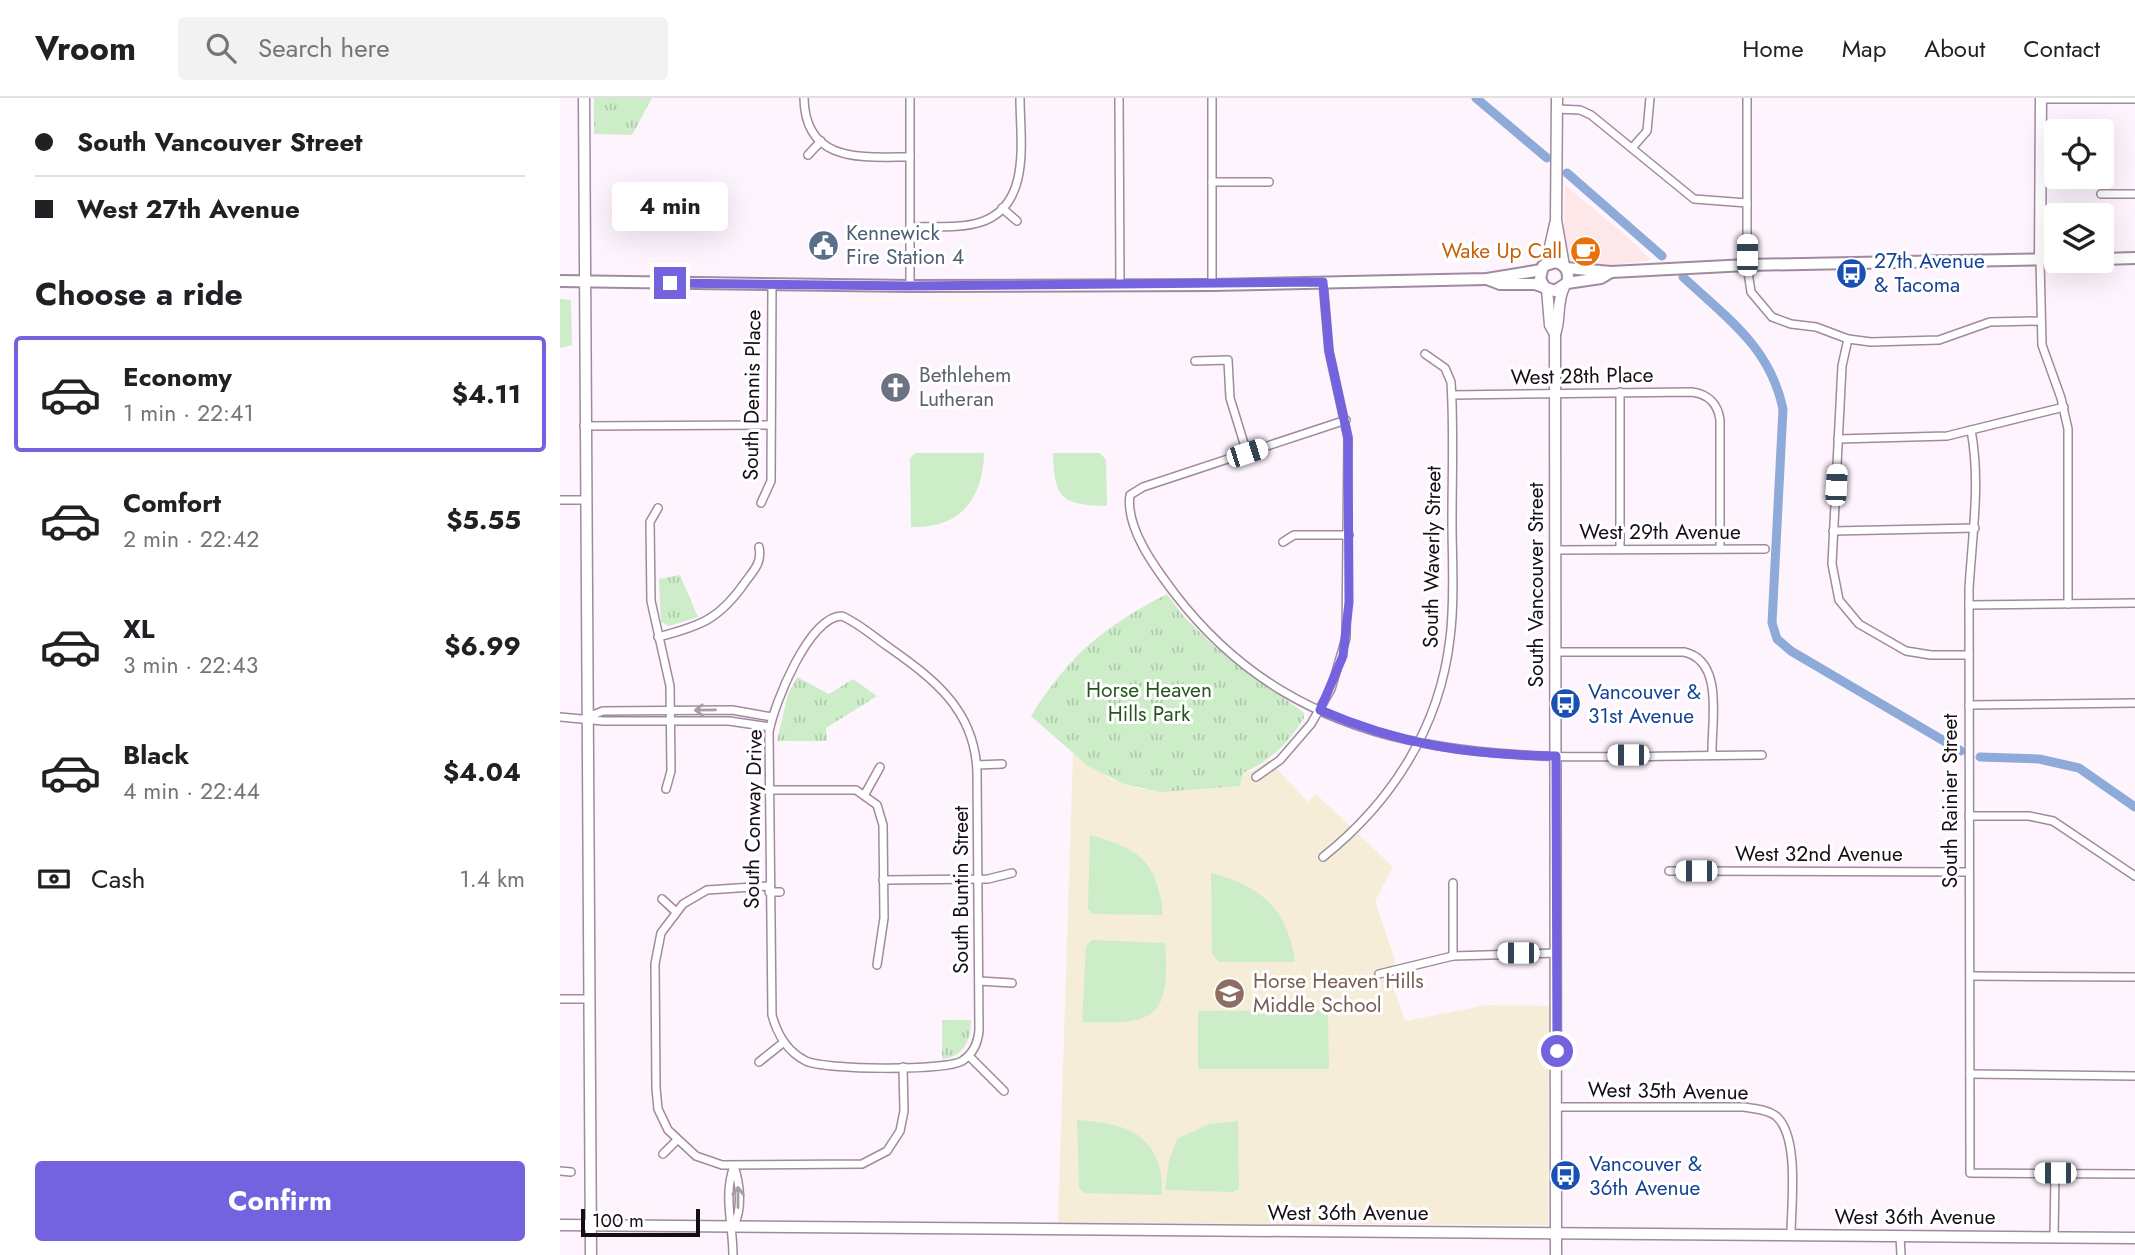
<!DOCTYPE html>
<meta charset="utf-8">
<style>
:root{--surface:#fff;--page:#f2f2f2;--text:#202124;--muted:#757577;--line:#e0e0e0;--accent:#7363de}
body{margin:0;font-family:Jost,sans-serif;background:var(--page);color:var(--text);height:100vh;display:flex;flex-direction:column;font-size:26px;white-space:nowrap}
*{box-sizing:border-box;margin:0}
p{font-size:23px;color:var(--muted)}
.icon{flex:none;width:38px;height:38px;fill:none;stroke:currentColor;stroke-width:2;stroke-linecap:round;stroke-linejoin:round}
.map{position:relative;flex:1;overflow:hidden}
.drawer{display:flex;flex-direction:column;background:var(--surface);width:560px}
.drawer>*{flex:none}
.guide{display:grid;align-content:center;height:154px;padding:0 35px;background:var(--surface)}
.buttons{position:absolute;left:1484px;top:21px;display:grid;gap:14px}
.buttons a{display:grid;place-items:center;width:70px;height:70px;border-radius:7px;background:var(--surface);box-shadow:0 7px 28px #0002;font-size:35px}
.scale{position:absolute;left:21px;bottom:18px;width:119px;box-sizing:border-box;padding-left:7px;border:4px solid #160d15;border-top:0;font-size:19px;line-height:24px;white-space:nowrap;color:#160d15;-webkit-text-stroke:5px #fff;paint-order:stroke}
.end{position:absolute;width:32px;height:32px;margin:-16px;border:9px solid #7363de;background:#fff;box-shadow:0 0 0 4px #fff}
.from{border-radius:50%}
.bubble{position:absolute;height:49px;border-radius:7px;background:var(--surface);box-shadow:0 7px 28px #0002;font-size:23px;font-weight:700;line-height:49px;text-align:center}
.car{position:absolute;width:21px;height:42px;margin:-21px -10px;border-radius:9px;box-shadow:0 0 5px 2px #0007;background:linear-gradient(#fff 24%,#345 0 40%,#fff 0 76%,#345 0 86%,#fff 0)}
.guide b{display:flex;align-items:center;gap:24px;height:66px;font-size:26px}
.guide b+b{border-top:2px solid var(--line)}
.guide i{width:18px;height:18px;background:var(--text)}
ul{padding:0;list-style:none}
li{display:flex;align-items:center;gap:21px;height:116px;margin:0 14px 10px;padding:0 21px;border:4px solid transparent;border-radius:7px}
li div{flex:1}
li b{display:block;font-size:26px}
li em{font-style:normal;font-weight:700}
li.current{border-color:var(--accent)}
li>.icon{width:63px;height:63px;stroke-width:1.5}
h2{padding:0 35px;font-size:32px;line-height:84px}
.pay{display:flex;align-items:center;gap:18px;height:77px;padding:0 35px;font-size:26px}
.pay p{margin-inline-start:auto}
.cta{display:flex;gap:14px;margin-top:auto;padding:14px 35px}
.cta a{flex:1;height:80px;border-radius:7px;background:var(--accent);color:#fff;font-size:28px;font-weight:700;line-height:80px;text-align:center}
header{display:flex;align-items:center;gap:42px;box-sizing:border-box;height:98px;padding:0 35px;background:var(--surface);border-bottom:2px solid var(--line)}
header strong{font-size:33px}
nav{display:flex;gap:38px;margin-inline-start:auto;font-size:24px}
.search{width:490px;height:63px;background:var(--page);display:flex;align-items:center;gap:18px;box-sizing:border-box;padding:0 24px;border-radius:7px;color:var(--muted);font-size:26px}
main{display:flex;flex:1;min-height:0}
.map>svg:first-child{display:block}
</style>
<header>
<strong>Vroom</strong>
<div class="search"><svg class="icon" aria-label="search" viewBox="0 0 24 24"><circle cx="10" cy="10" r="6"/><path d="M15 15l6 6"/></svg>Search here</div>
<nav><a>Home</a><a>Map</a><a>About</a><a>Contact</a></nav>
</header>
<main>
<section class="drawer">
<div class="guide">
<b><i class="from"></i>South Vancouver Street</b>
<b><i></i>West 27th Avenue</b>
</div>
<h2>Choose a ride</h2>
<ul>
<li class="current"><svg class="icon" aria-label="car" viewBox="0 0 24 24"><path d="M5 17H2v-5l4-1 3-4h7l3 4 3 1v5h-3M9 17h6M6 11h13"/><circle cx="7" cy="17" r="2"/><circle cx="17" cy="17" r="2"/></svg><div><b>Economy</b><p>1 min · 22:41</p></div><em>$4.11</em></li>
<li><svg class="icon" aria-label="car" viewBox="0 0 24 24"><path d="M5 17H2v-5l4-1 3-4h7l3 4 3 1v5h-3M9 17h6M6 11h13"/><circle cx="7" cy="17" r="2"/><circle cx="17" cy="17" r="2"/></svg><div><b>Comfort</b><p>2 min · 22:42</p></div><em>$5.55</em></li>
<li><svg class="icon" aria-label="car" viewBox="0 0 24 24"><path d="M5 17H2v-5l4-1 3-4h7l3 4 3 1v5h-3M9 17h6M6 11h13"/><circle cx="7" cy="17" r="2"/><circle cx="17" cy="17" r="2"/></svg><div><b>XL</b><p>3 min · 22:43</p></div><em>$6.99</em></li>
<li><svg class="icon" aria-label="car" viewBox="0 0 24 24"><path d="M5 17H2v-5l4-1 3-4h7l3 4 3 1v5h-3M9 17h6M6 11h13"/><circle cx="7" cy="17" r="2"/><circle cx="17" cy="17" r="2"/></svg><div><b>Black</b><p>4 min · 22:44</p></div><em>$4.04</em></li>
</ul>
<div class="pay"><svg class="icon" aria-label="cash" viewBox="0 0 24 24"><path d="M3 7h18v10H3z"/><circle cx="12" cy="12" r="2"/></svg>Cash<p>1.4 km</p></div>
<div class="cta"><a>Confirm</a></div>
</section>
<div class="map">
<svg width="1575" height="1157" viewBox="0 0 1575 1157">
<defs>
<pattern id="park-tufts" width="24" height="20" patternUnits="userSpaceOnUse" patternTransform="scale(1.75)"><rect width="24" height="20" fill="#cdedc8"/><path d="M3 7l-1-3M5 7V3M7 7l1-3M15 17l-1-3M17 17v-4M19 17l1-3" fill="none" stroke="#afcaab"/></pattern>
</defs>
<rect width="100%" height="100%" fill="#fef4fd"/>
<path fill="#fde7e8" d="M1005,87l62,52 24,23 -65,8 -14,-2 -9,-16z"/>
<path fill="#f5edd7" d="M513,655l38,26 29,10 100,-3 3,-13 10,-2 15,-11 40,42 8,-8 77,73 -18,34 20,59 -4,20 14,41 82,-16 62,1 -1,219 -490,-2z"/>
<g fill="#cdedc8">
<path d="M0,201l11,1 1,45 -12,3z"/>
<path d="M356,355h68c-1,47 -25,76 -73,74l-1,-69z"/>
<path d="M493,355h47l6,7 1,46c-46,-1 -53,-8 -54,-53z"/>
<path d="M530,737c51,14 67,27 73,80l-70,-1 -5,-5z"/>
<path d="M651,775c51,13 77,37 84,89h-76l-7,-8z"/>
<path d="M532,842l73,3c6,76 -11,82 -83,79l4,-76z"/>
<path d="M768,912l1,59h-131v-58z"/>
<path d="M517,1022c52,3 86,16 85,75l-78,-2 -5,-5z"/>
<path d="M678,1023l1,68 -6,3 -68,-2 4,-29 8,-22 32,-15z"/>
</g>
<g fill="url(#park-tufts)">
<path d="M34,0h58l-20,37 -38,-1z"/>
<path d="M120,477l18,42 -29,9 -8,-4 -2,-43z"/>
<path d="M607,496l18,24 27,26 92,69v5c-17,27 -34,43 -61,55l-3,13 -79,6 -37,-8 -36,-18 -57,-50c40,-63 71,-88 136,-122z"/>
<path d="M237,579l32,17 24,-15 24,17 -51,32 1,13h-50l11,-47z"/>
<path d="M382,922h29c0,20 -7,37 -29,39z"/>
</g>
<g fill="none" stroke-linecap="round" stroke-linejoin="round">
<g stroke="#8daad8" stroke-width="9">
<path d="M916,0l71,60"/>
<path d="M1007,75l95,83"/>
<path d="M1123,179c44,41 87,70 100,132l-11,214 5,16 14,12 170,100"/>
<path d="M1420,659l59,2 40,9 56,39"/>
</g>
<defs>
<g id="minor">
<path d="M244,0c1,66 59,59 106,59"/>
<path d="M350,0v188"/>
<path d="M559,0l1,187"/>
<path d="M1187,0v167l4,27 21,25 19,7 25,3 32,12 -6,27 -10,198 7,36 20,24 47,27 25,4h38"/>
<path d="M1481,1h94"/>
<path d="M997,11l23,1 11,5 103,84 53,4"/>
<path d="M1072,50l15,-17 3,-33"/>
<path d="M248,57l13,-14"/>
<path d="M652,84h57"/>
<path d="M1541,96h34"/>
<path d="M442,110l15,13"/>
<path d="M350,129c22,-1 50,2 71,-5 51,-17 39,-82 39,-124"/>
<path d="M1480,162l2,85 19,53 7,31v175"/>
<path d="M652,187v-187"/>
<path d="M1288,241l23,3 68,-2 51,-18 50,-1"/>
<path d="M635,263l33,-1 2,38 17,55"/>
<path d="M1060,294v157"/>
<path d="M892,297l240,-3c16,2 26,12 28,28v129"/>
<path d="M786,322l-203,67 -13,8c-5,33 26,74 45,99 148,193 374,161 587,161"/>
<path d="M24,328l187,-1"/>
<path d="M1411,332c10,53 1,106 -2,159l1,584 165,1"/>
<path d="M1278,341l109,-3 117,-29"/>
<path d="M0,402h25"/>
<path d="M201,405l10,-22 1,-196"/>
<path d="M98,410l-8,14 1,79 19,85 1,85 -5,18"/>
<path d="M1273,433l142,-3"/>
<path d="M723,444l11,-7h55"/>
<path d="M995,452l210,-1"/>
<path d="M1409,507l166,-2"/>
<path d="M282,518c16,7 31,20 45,30 47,33 88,64 90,126l2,258c-1,13 -6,24 -17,31 -17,10 -137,9 -156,0 -18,-9 -29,-27 -34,-46l-3,-283c5,-28 40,-116 73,-116z"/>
<path d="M98,539c43,-11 62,-18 88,-56 9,-12 16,-19 13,-34"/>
<path d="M996,554h128c41,9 27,71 28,103"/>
<path d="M1409,607l166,-2"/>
<path d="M0,619l43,4h126l41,6"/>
<path d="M27,619l16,-6 129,-1 40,7"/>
<path d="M417,667l25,-1"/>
<path d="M696,679l24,-17 31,-36 20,-35 15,-51 2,-200 -19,-87 -6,-69"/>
<path d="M208,692h88l21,15 6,20 1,93 -7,47"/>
<path d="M305,696l15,-27"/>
<path d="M1409,718h60l24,5 82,55"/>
<path d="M763,759c69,-55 117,-130 127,-219 5,-39 2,-79 2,-117 0,-46 2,-93 -1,-139l-6,-14 -20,-14"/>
<path d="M1109,773l300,1"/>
<path d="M323,782l105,-1 24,-6"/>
<path d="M893,785v73"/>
<path d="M209,788l-62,4 -24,14 -22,29 -6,31 1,124 2,21 10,21 28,26 26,9 140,-1 25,-13 13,-20 4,-20 -1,-44"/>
<path d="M209,794h11"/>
<path d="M102,801l13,12"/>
<path d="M819,876l74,-18 103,-3"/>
<path d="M1410,878l165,1"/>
<path d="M419,883l33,2"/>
<path d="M0,901h29"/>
<path d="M409,958l35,35"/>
<path d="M199,964l25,-20"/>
<path d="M1410,976l165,2"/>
<path d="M997,1009h187c10,2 23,2 32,9 24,21 15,89 15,119"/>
<path d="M103,1056l13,-13"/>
<path d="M0,1073l11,1"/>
<path d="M173,1129c10,-17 7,-43 1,-61"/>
<path d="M1340,1138l1,19"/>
<path d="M1494,1139l1,-64"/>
<path d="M173,1157c0,-31 -10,-59 1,-89"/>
</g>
<g id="tertiary">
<path d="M24,0l7,1157"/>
<path d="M997,0l-1,122 8,46"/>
<path d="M1480,162l1,-162"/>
<path d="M986,167l9,-41"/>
<path d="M987,191l3,36 5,9"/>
<path d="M0,1127l1575,13"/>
<path d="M996,1157l-1,-921c6,-16 1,-31 9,-47"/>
</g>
<g id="secondary">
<path d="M1542,161l33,-1"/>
<path d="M1006,170l45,4 136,-7 309,-6"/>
<path d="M927,181l13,5h35l20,7 12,-8c3,-10 -1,-19 -12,-21l-12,4 -3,13 5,9"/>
<path d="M0,183l350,5 302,-1 275,-6 54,-9"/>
<path d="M1007,185l34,-5 10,-6"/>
</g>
</defs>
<use href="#minor" stroke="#a18a9f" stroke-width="10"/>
<use href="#tertiary" stroke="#a18a9f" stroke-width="13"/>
<use href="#secondary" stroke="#a18a9f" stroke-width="14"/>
<use href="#minor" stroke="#fff" stroke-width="7"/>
<use href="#tertiary" stroke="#fff" stroke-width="10"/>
<use href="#secondary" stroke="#fff" stroke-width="10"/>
</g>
<defs><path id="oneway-shaft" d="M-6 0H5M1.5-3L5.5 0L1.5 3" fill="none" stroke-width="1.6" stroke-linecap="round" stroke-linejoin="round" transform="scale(1.75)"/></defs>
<g stroke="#a29ea1">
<use href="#oneway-shaft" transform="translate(145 612) rotate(179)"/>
<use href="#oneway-shaft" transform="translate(178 1099) rotate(-90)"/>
</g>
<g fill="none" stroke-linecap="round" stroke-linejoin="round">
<path stroke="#7363de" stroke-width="9" d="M110,185l240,3 413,-4 6,69 19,87 1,164 -6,54 -23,54c81,35 148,45 236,46l1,295"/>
</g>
<defs>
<symbol id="civic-disc" viewBox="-11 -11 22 22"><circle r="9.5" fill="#5c6f8a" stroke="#fff"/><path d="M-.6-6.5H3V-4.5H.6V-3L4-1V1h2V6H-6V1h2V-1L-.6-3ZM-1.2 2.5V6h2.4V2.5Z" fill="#fff"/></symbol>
<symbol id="cafe-disc" viewBox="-11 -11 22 22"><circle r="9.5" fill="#e8710a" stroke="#fff"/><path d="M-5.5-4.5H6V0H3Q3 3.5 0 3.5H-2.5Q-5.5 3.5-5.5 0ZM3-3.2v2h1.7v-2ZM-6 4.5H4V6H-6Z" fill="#fff"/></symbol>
<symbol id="bus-disc" viewBox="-11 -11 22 22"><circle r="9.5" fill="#1a4fb4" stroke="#fff"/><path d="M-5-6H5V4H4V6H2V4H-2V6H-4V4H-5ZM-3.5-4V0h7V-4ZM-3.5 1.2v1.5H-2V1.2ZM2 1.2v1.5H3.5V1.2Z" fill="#fff"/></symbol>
<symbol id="church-disc" viewBox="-11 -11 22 22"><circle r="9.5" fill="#6b7280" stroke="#fff"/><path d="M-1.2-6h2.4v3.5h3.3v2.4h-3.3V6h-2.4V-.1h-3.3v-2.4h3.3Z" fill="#fff"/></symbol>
<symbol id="school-disc" viewBox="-11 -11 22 22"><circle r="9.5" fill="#8d6e63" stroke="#fff"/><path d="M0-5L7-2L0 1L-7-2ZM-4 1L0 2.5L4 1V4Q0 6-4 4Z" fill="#fff"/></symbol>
</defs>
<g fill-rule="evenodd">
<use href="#civic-disc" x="246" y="130" width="35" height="35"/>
<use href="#cafe-disc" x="1008" y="136" width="35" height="35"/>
<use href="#bus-disc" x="1274" y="158" width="35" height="35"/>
<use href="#church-disc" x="318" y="272" width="35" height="35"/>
<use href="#bus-disc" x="988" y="588" width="35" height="35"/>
<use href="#school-disc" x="652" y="878" width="35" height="35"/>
<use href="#bus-disc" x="988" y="1060" width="35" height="35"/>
</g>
<g text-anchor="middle" stroke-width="6" stroke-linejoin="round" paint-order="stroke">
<g font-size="21" fill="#4e5e75" stroke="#fff" text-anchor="start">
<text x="286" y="142">Kennewick<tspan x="286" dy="24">Fire Station 4</tspan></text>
</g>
<g font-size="21" fill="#c56008" stroke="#fff" text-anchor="end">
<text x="1002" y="160">Wake Up Call</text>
</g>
<g font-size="21" fill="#164399" stroke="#fff" text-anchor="start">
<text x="1314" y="170">27th Avenue<tspan x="1314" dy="24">&amp; Tacoma</tspan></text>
<text x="1028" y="601">Vancouver &amp;<tspan x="1028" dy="24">31st Avenue</tspan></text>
<text x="1029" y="1073">Vancouver &amp;<tspan x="1029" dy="24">36th Avenue</tspan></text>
</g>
<g font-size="21" fill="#5b616d" stroke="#fff" text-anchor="start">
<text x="359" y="284">Bethlehem<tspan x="359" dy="24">Lutheran</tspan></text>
</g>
<g font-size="21" fill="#160d15" stroke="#fff">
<text transform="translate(1022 278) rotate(-1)" y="7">West 28th Place</text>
<text transform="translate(192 297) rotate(-89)" y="7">South Dennis Place</text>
<text x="1100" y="441">West 29th Avenue</text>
<text transform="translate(872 459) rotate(-89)" y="7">South Waverly Street</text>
<text transform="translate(976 487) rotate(-90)" y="7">South Vancouver Street</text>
<text transform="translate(1390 703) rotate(-90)" y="7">South Rainier Street</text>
<text transform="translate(193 721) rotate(-89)" y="7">South Conway Drive</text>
<text x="1259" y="763">West 32nd Avenue</text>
<text transform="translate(401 792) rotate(-90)" y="7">South Buntin Street</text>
<text transform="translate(1108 993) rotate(1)" y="7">West 35th Avenue</text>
<text x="788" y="1122">West 36th Avenue</text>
<text x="1355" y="1126">West 36th Avenue</text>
</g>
<g font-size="21" fill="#23571d" stroke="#fff">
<text x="589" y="599">Horse Heaven<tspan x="589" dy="24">Hills Park</tspan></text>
</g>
<g font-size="21" fill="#785e54" stroke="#fff" text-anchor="start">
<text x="693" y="890">Horse Heaven Hills<tspan x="693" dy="24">Middle School</tspan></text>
</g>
</g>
</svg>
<div class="buttons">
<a><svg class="icon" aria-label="locate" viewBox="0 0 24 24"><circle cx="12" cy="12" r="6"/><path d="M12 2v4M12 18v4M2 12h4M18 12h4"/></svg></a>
<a><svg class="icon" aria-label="layers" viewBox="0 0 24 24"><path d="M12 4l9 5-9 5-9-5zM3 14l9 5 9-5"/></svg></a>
</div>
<div class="scale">100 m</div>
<i class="end from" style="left:997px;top:953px"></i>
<i class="end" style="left:110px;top:185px"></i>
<div class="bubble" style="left:52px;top:84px;width:116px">4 min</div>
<i class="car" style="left:1187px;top:157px;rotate:0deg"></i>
<i class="car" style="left:687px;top:355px;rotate:72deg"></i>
<i class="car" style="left:1276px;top:387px;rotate:3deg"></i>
<i class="car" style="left:1068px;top:657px;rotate:270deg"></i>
<i class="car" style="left:1136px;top:773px;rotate:270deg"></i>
<i class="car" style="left:958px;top:855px;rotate:270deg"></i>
<i class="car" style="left:1495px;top:1075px;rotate:270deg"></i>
</div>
</main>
